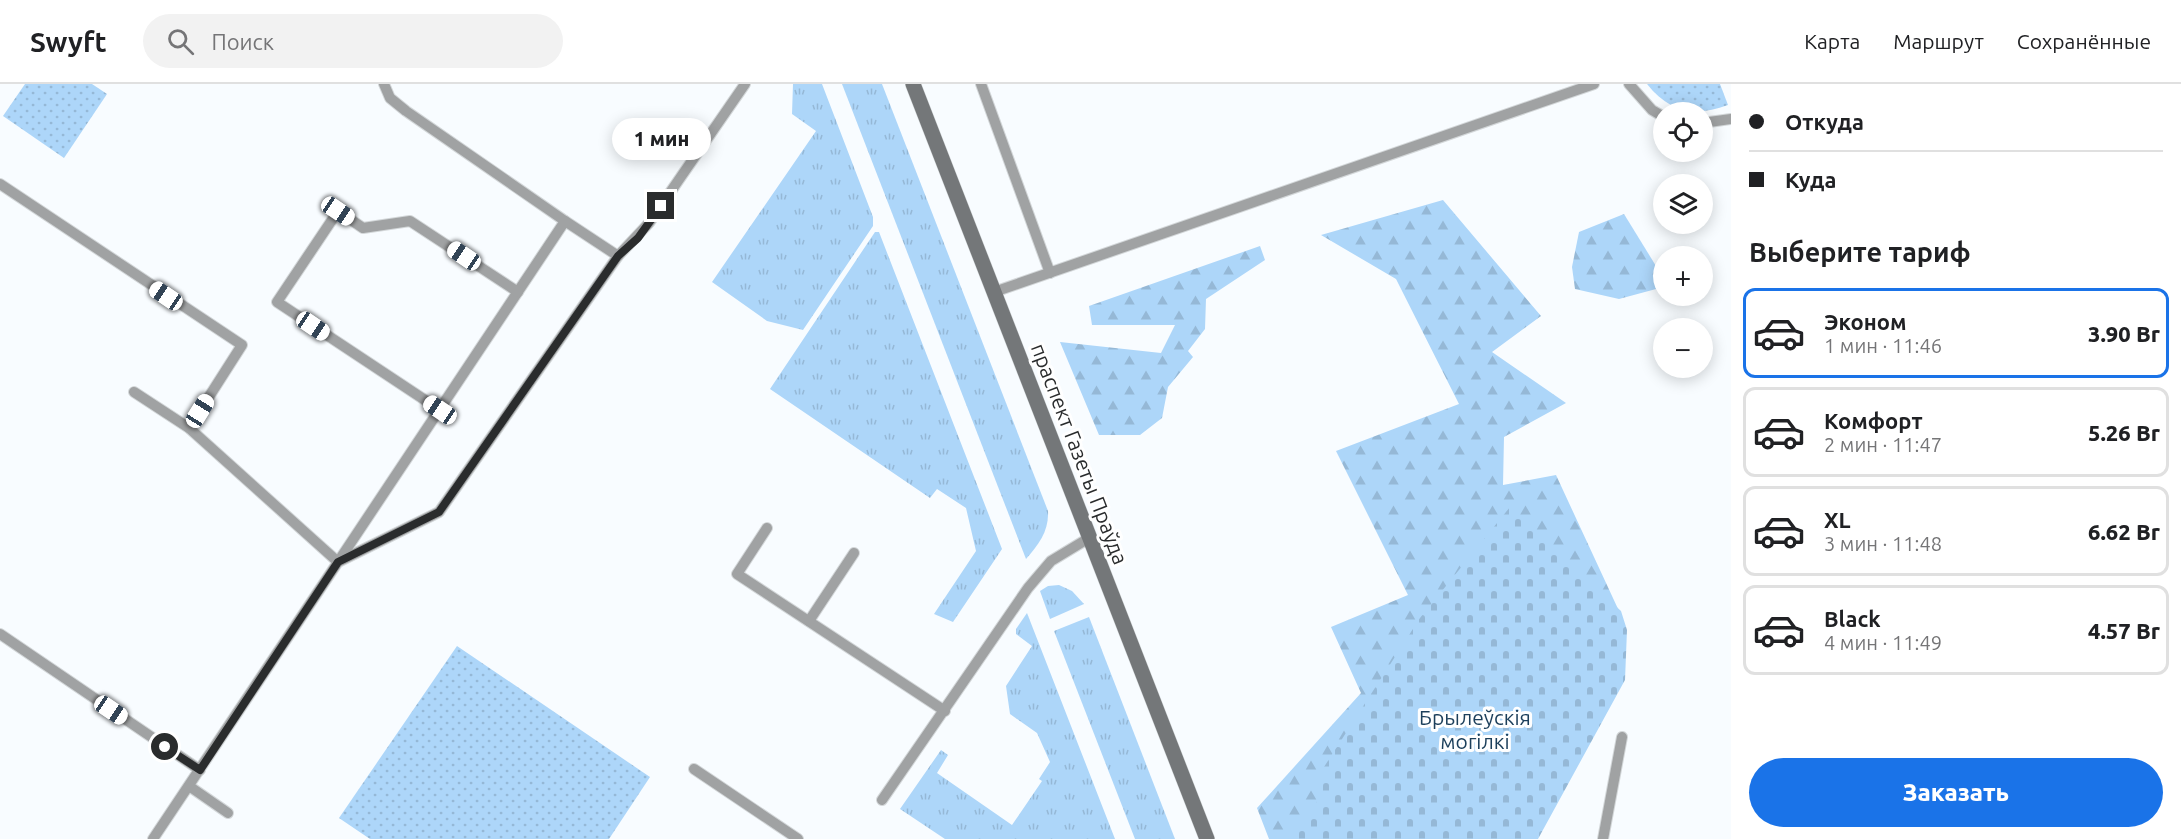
<!DOCTYPE html>
<html lang="ru">
<meta charset="utf-8">
<style>
:root{--surface:#fff;--page:#f2f2f2;--text:#202124;--muted:#757577;--line:#e0e0e0;--accent:#1a73e8}
body{margin:0;font-family:Ubuntu,sans-serif;background:var(--page);color:var(--text);height:100vh;display:flex;flex-direction:column;font-size:22px;white-space:nowrap}
*{box-sizing:border-box;margin:0}
p{font-size:20px;color:var(--muted)}
.icon{flex:none;width:33px;height:33px;fill:none;stroke:currentColor;stroke-width:2;stroke-linecap:round;stroke-linejoin:round}
.map{position:relative;flex:1;overflow:hidden}
.drawer{display:flex;flex-direction:column;background:var(--surface);width:450px}
.drawer>*{flex:none}
.hud{display:grid;align-content:center;height:132px;padding:0 18px;background:var(--surface)}
.buttons{position:absolute;left:1653px;top:18px;display:grid;gap:12px}
.buttons a{display:grid;place-items:center;width:60px;height:60px;border-radius:50%;background:var(--surface);box-shadow:0 3px 15px #0003;font-size:30px}
.end{position:absolute;width:27px;height:27px;margin:-14px;border:8px solid #2a2c2d;background:#fff;box-shadow:0 0 0 3px #fff}
.from{border-radius:50%}
.bubble{position:absolute;height:42px;border-radius:21px;background:var(--surface);box-shadow:0 3px 15px #0003;font-size:20px;font-weight:800;line-height:42px;text-align:center}
.car{position:absolute;width:18px;height:36px;margin:-18px -9px;border-radius:8px;box-shadow:0 0 4px 2px #0007;background:linear-gradient(#fff 24%,#345 0 40%,#fff 0 76%,#345 0 86%,#fff 0)}
.hud b{display:flex;align-items:center;gap:21px;height:57px;font-size:22px}
.hud b+b{border-top:2px solid var(--line)}
.hud i{width:15px;height:15px;background:var(--text)}
ul{padding:0;list-style:none}
li{display:flex;align-items:center;gap:18px;height:90px;margin:0 12px 9px;padding:0 6px;border:3px solid var(--line);border-radius:12px}
li div{flex:1}
li b{display:block;font-size:22px}
li em{font-style:normal;font-weight:800}
li.current{border-color:var(--accent)}
li>.icon{width:54px;height:54px;stroke-width:1.5}
h2{padding:0 18px;font-size:27px;line-height:72px}
.button{display:flex;gap:12px;margin-top:auto;padding:12px 18px}
.button a{flex:1;height:69px;border-radius:36px;background:var(--accent);color:#fff;font-size:24px;font-weight:800;line-height:69px;text-align:center}
header{display:flex;align-items:center;gap:36px;box-sizing:border-box;height:84px;padding:0 30px;background:var(--surface);border-bottom:2px solid var(--line)}
header strong{font-size:28px}
nav{display:flex;gap:33px;margin-inline-start:auto;font-size:21px}
.search{width:420px;height:54px;background:var(--page);display:flex;align-items:center;gap:15px;box-sizing:border-box;padding:0 21px;border-radius:33px;color:var(--muted);font-size:22px}
main{display:flex;flex:1;min-height:0}
.map>svg:first-child{display:block}
</style>
<header>
<strong>Swyft</strong>
<div class="search"><svg class="icon" aria-label="search" viewBox="0 0 24 24"><circle cx="10" cy="10" r="6"/><path d="M15 15l6 6"/></svg>Поиск</div>
<nav><a>Карта</a><a>Маршрут</a><a>Сохранённые</a></nav>
</header>
<main>
<div class="map">
<svg width="1731" height="755" viewBox="0 0 1731 755">
<defs>
<pattern id="grass-tufts" width="24" height="20" patternUnits="userSpaceOnUse" patternTransform="scale(1.5)"><rect width="24" height="20" fill="#add6f9"/><path d="M3 7l-1-3M5 7V3M7 7l1-3M15 17l-1-3M17 17v-4M19 17l1-3" fill="none" stroke="#95b8d6"/></pattern>
<pattern id="forest-firs" width="22" height="20" patternUnits="userSpaceOnUse" patternTransform="scale(1.5)"><rect width="22" height="20" fill="#add6f9"/><path d="M5 1l3.5 6h-7zM16 11l3.5 6h-7z" fill="#95b8d6"/></pattern>
<pattern id="cemetery-stones" width="16" height="16" patternUnits="userSpaceOnUse" patternTransform="scale(1.5)"><rect width="16" height="16" fill="#add6f9"/><path d="M2 7V4a2 2 0 0 1 4 0v3zM10 15v-3a2 2 0 0 1 4 0v3z" fill="#95b8d6"/></pattern>
<pattern id="park-dots" width="8" height="8" patternUnits="userSpaceOnUse" patternTransform="scale(1.5)"><rect width="8" height="8" fill="#add6f9"/><path d="M2 2h.1M6 6h.1" fill="none" stroke="#95b8d6" stroke-width="1.8" stroke-linecap="round"/></pattern>
</defs>
<rect width="100%" height="100%" fill="#f8fcff"/>
<g fill="url(#grass-tufts)">
<path d="M793,0h29l51,133v9l-70,104 -36,-9 -55,-39 104,-151 -24,-17z"/>
<path d="M842,0h40l166,427c1,20 -9,33 -22,48z"/>
<path d="M875,148h4l123,317 -49,73 -19,-8 42,-63 -10,-43 -29,-19 -7,9 -160,-109z"/>
<path d="M1059,501l13,6 12,13 -34,15 -10,-28 8,-5z"/>
<path d="M1027,529l88,226h-170l-45,-30 41,-59 7,5 -11,18 75,52 30,-44 -3,-2 11,-17 -13,-29 -27,-19 -4,-28 26,-40 -16,-12v-5z"/>
<path d="M1089,533l86,222h-40l-81,-208z"/>
</g>
<g fill="url(#forest-firs)">
<path d="M1443,116l98,116 -49,36 74,51 -62,34 -1,48 53,-10 63,136 -92,228h-258l-12,-31 104,-115 -30,-66 77,-32 -72,-144 123,-47 -63,-125 -75,-44z"/>
<path d="M1624,130l32,52v23l-37,10 -44,-10 -3,-22 7,-35z"/>
<path d="M1260,162l5,14 -59,39 -1,30 -17,22 5,6 -25,30 -6,31 -22,17h-41l-39,-93 101,11 14,-28h-83l-3,-19z"/>
</g>
<path fill="url(#cemetery-stones)" d="M1510,423l111,104 6,19 -2,50 -87,159h-247l25,-33 8,-39 96,-149z"/>
<g fill="url(#park-dots)">
<path d="M25,0h67l15,10 -43,64 -61,-42z"/>
<path d="M1647,0h73l8,21c-33,12 -58,8 -81,-21z"/>
<path d="M457,562l193,131 -41,62h-239l-31,-21z"/>
</g>
<g fill="none" stroke-linecap="round" stroke-linejoin="round">
<defs>
<g id="service">
<path d="M981,0l69,189"/>
<path d="M1629,0l23,26 12,7"/>
<path d="M1702,39l29,-4"/>
<path d="M0,100l242,161 -53,83"/>
<path d="M565,137l53,35"/>
<path d="M994,208l600,-208"/>
<path d="M134,308l55,36 149,134 227,-341 -159,-110 -16,-13 -6,-14"/>
<path d="M440,326l-163,-108 61,-91 25,17 47,-7 108,71"/>
<path d="M767,444l-30,46 208,137"/>
<path d="M809,537l45,-68"/>
<path d="M0,550l200,136"/>
<path d="M694,685l104,70"/>
<path d="M189,702l39,27"/>
<path d="M882,716l146,-212 23,-27 38,-23"/>
<path d="M153,755l185,-277 101,-50 179,-256 31,-33 96,-139"/>
<path d="M1603,755l19,-102"/>
</g>
<path id="secondary" d="M913,0l294,755"/>
</defs>
<use href="#service" stroke="#d3d7d9" stroke-width="12"/>
<use href="#secondary" stroke="#d3d7d9" stroke-width="16"/>
<use href="#service" stroke="#a0a2a3" stroke-width="10"/>
<use href="#secondary" stroke="#747779" stroke-width="15"/>
</g>
<g fill="none" stroke-linecap="round" stroke-linejoin="round">
<path stroke="#2a2c2d" stroke-width="8" d="M165,663l35,23 138,-208 101,-50 179,-256 20,-18 23,-32"/>
</g>
<g text-anchor="middle" stroke-width="6" stroke-linejoin="round" paint-order="stroke">
<g font-size="21" fill="#2a2c2d" stroke="#fff">
<text transform="translate(1079 370) rotate(69)" y="7">праспект Газеты Праўда</text>
</g>
<g font-size="21" fill="#1c3f5b" stroke="#fff">
<text x="1475" y="641">Брылеўскія<tspan x="1475" dy="24">могілкі</tspan></text>
</g>
</g>
</svg>
<div class="buttons">
<a><svg class="icon" aria-label="locate" viewBox="0 0 24 24"><circle cx="12" cy="12" r="6"/><path d="M12 2v4M12 18v4M2 12h4M18 12h4"/></svg></a>
<a><svg class="icon" aria-label="layers" viewBox="0 0 24 24"><path d="M12 4l9 5-9 5-9-5zM3 14l9 5 9-5"/></svg></a>
<a>+</a>
<a>−</a>
</div>
<i class="end from" style="left:165px;top:663px"></i>
<i class="end" style="left:661px;top:122px"></i>
<div class="bubble" style="left:612px;top:34px;width:99px">1 мин</div>
<i class="car" style="left:338px;top:127px;rotate:124deg"></i>
<i class="car" style="left:464px;top:172px;rotate:304deg"></i>
<i class="car" style="left:166px;top:212px;rotate:304deg"></i>
<i class="car" style="left:313px;top:242px;rotate:124deg"></i>
<i class="car" style="left:440px;top:326px;rotate:304deg"></i>
<i class="car" style="left:200px;top:327px;rotate:32deg"></i>
<i class="car" style="left:111px;top:626px;rotate:124deg"></i>
</div>
<section class="drawer">
<div class="hud">
<b><i class="from"></i>Откуда</b>
<b><i></i>Куда</b>
</div>
<h2>Выберите тариф</h2>
<ul>
<li class="current"><svg class="icon" aria-label="car" viewBox="0 0 24 24"><path d="M5 17H2v-5l4-1 3-4h7l3 4 3 1v5h-3M9 17h6M6 11h13"/><circle cx="7" cy="17" r="2"/><circle cx="17" cy="17" r="2"/></svg><div><b>Эконом</b><p>1 мин · 11:46</p></div><em>3.90 Br</em></li>
<li><svg class="icon" aria-label="car" viewBox="0 0 24 24"><path d="M5 17H2v-5l4-1 3-4h7l3 4 3 1v5h-3M9 17h6M6 11h13"/><circle cx="7" cy="17" r="2"/><circle cx="17" cy="17" r="2"/></svg><div><b>Комфорт</b><p>2 мин · 11:47</p></div><em>5.26 Br</em></li>
<li><svg class="icon" aria-label="car" viewBox="0 0 24 24"><path d="M5 17H2v-5l4-1 3-4h7l3 4 3 1v5h-3M9 17h6M6 11h13"/><circle cx="7" cy="17" r="2"/><circle cx="17" cy="17" r="2"/></svg><div><b>XL</b><p>3 мин · 11:48</p></div><em>6.62 Br</em></li>
<li><svg class="icon" aria-label="car" viewBox="0 0 24 24"><path d="M5 17H2v-5l4-1 3-4h7l3 4 3 1v5h-3M9 17h6M6 11h13"/><circle cx="7" cy="17" r="2"/><circle cx="17" cy="17" r="2"/></svg><div><b>Black</b><p>4 мин · 11:49</p></div><em>4.57 Br</em></li>
</ul>
<div class="button"><a>Заказать</a></div>
</section>
</main>
